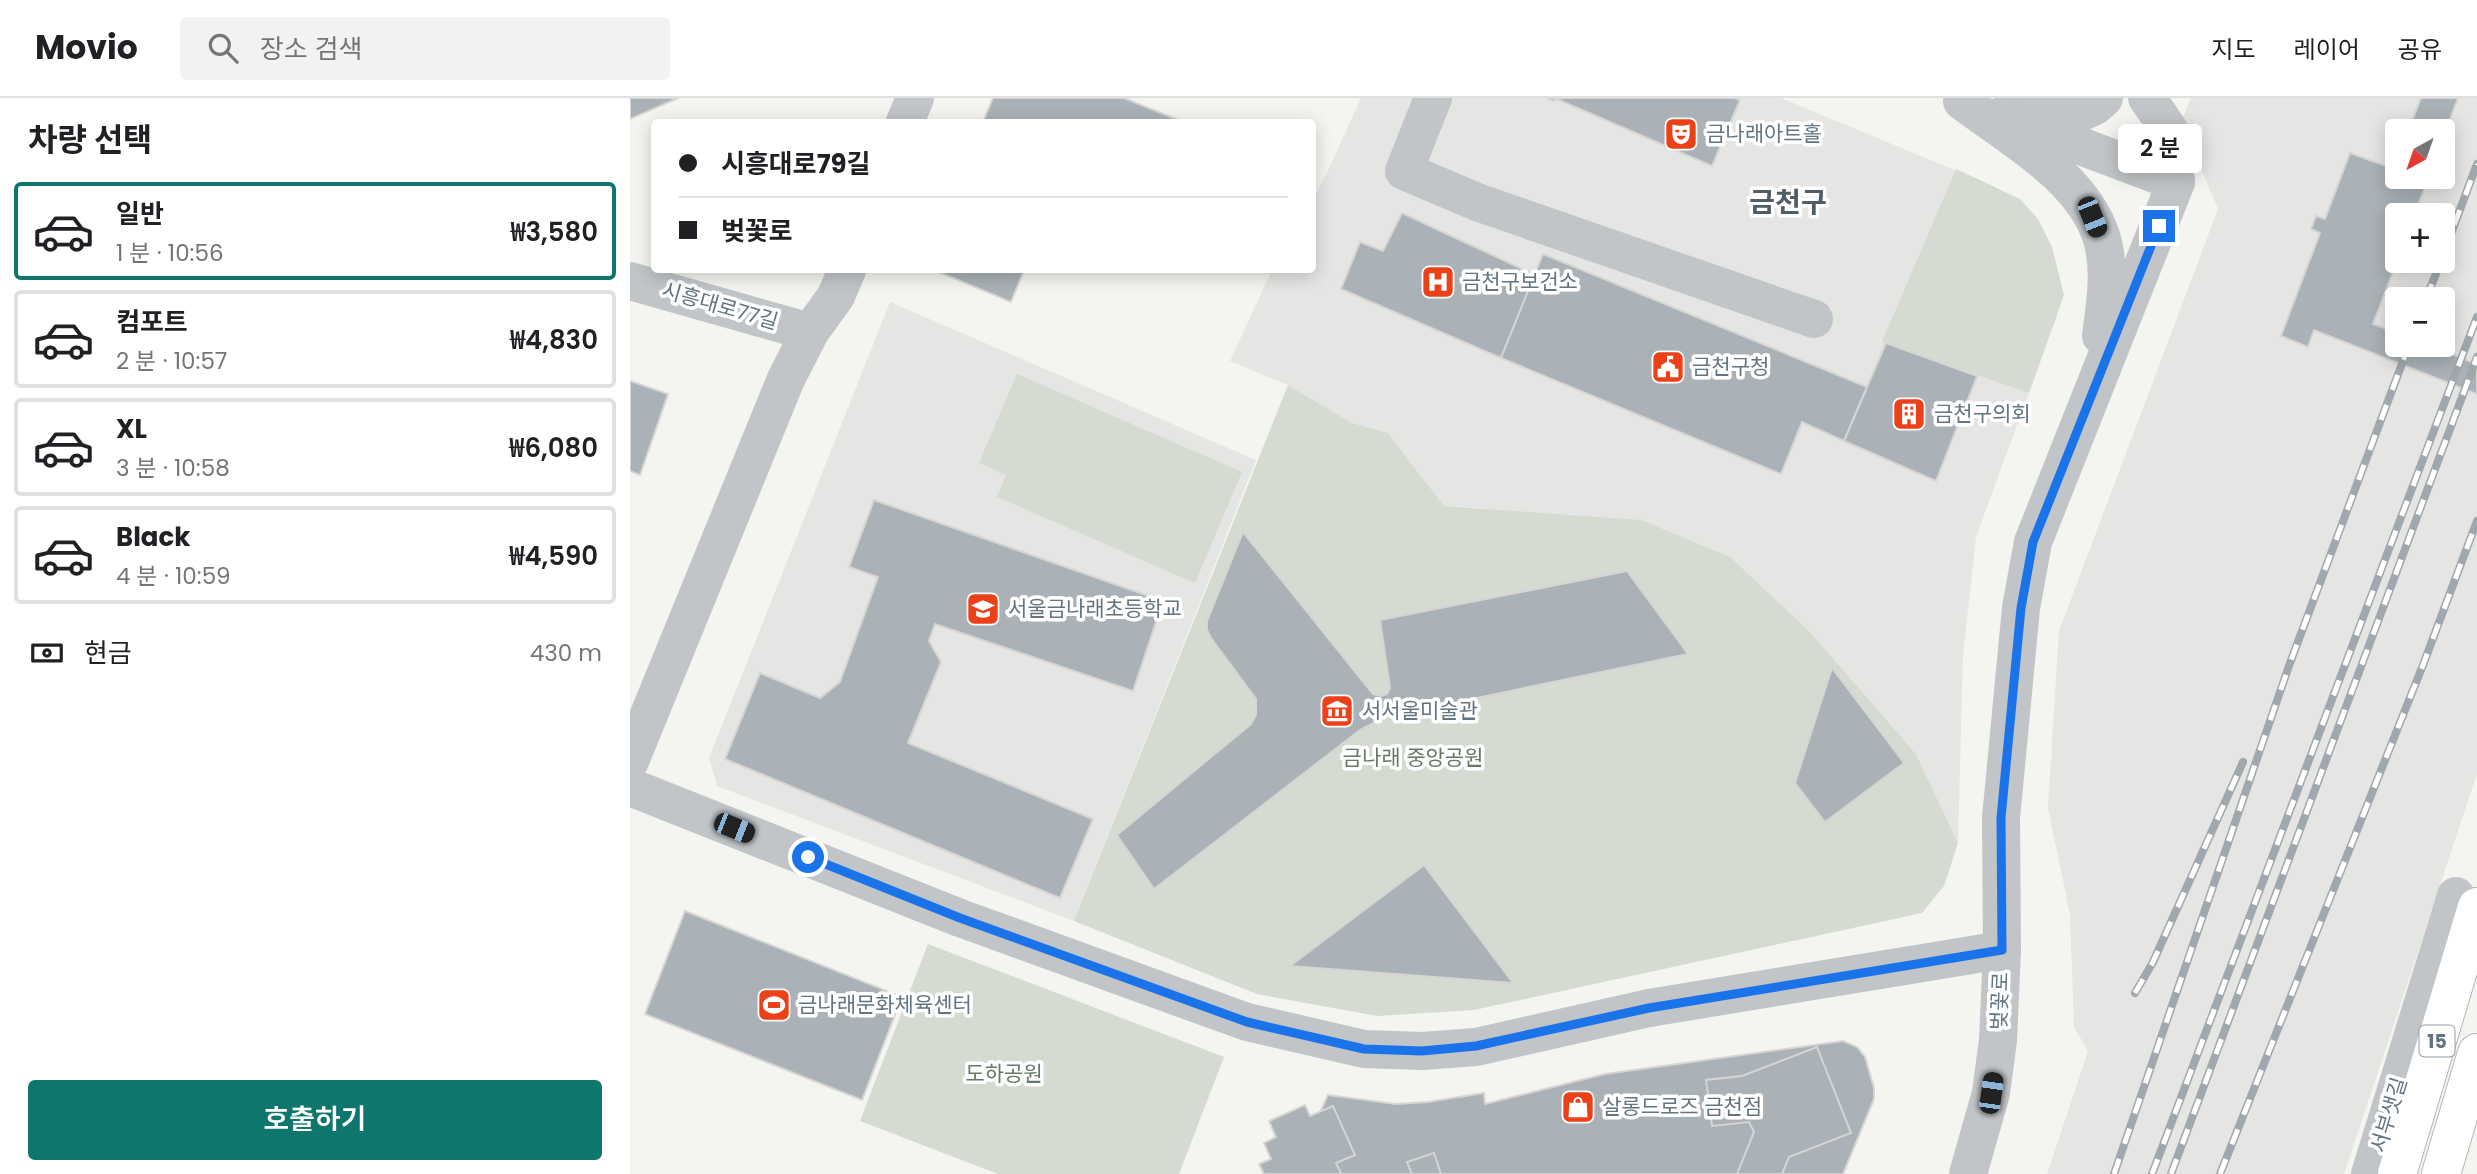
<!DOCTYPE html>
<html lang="ko">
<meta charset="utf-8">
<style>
:root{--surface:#fff;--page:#f2f2f2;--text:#202124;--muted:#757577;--line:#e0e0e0;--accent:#0f766e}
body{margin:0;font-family:Poppins,"Noto Sans KR",sans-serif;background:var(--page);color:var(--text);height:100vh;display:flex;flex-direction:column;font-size:26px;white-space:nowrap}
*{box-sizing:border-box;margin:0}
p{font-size:23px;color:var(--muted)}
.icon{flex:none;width:38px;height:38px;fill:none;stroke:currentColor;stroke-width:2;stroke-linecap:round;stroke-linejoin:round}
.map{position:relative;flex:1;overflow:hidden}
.panel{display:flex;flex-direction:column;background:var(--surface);width:630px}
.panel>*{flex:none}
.hud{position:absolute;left:21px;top:21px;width:665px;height:154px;border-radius:7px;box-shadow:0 4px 18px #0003;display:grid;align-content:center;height:154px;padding:0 28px;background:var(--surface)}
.needle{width:46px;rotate:220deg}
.buttons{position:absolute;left:1755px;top:21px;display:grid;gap:14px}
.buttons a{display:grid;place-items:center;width:70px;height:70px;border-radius:7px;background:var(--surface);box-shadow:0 4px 18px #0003;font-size:35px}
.end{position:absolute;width:32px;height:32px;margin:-16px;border:9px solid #1a73e8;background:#fff;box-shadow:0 0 0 4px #fff}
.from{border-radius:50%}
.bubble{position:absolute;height:49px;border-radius:7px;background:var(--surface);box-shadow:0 4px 18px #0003;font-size:23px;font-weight:600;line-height:49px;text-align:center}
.car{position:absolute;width:21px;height:42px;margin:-21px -10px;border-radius:9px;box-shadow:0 0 5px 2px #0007;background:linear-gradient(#222 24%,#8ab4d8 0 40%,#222 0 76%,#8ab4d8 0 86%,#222 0)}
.hud b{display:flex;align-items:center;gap:24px;height:66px;font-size:26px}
.hud b+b{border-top:2px solid var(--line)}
.hud i{width:18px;height:18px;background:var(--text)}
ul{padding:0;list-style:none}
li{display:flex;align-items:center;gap:21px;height:98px;margin:0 14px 10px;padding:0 14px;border:4px solid var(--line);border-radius:7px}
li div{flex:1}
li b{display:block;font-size:26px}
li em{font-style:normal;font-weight:600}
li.on{border-color:var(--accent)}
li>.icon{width:63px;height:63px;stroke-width:1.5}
h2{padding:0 28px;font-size:32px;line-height:84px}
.pay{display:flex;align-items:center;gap:18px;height:77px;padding:0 28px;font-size:26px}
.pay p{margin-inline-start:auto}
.action{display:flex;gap:14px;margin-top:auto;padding:14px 28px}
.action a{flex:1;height:80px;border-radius:7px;background:var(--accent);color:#fff;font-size:28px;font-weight:600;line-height:80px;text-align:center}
header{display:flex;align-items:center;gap:42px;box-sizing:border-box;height:98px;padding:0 35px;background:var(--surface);border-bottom:2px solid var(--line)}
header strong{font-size:33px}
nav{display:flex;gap:38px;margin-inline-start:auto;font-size:24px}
.search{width:490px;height:63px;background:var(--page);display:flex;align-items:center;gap:18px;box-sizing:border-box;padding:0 24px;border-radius:7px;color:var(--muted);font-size:26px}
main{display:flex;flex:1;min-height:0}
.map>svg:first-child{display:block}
</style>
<header>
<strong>Movio</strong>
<div class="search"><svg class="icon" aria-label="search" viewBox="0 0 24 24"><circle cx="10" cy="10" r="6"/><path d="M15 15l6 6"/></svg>장소 검색</div>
<nav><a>지도</a><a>레이어</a><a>공유</a></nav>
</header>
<main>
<section class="panel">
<h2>차량 선택</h2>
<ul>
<li class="on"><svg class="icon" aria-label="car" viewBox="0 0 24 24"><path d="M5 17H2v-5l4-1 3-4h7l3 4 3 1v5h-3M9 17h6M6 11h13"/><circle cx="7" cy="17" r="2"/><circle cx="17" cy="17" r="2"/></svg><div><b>일반</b><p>1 분 · 10:56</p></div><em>₩3,580</em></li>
<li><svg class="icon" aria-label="car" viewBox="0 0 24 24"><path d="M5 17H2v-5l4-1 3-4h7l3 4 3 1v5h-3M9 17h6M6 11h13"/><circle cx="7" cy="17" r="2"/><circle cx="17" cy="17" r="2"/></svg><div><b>컴포트</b><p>2 분 · 10:57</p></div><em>₩4,830</em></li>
<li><svg class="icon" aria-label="car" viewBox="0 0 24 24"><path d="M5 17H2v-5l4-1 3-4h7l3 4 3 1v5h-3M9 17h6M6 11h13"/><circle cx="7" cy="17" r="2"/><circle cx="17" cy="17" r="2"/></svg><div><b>XL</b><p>3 분 · 10:58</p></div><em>₩6,080</em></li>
<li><svg class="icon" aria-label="car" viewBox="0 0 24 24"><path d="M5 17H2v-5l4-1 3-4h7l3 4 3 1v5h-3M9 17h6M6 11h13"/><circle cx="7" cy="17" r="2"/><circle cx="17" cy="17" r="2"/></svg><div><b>Black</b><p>4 분 · 10:59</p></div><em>₩4,590</em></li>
</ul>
<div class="pay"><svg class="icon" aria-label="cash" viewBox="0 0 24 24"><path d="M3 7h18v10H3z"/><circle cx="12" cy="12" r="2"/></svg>현금<p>430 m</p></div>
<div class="action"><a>호출하기</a></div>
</section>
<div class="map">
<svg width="1847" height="1076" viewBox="0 0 1847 1076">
<rect width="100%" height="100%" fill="#f4f4f0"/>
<g fill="#e5e5e3" fill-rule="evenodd">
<path d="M731,0h420l212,88 64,130 -81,221 -13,117 -5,189 -42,-89 -105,-121 -327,-125 -40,-2 -56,-73 -36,-10 -64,-38 -58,-24 42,-91h40l1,-71 13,-24z"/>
<path d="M1561,0h286v676l-133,400h-297l41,-123 -14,-24 -4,-113 -22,-106 11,-177 159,-422 -37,-87zM1768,33h45v46h-45zM1768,117h45v46h-45zM1768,201h45v46h-45z"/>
<path d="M260,204l366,158 -182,461 -357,-135 -8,-28z"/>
</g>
<g fill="#d5dbd0">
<path d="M1326,71l64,30 18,20 14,28 12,48 -35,98 -147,-51z"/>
<path d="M387,276l225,98 -47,111 -198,-86 9,-22 -27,-12z"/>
<path d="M658,287l64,38 36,10 56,73 197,14 89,37 81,76 105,121 42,89 -14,43 -22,27 -448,97 -97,6 -120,-22 -183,-73z"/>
<path d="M298,846l296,113 -45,117h-181l-138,-53z"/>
</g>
<g fill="#aab2b7" stroke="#d5d5d3" stroke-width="2">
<path d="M0,0h48l-48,21z"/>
<path d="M363,0h131l59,24h-200z"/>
<path d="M917,0h187l6,2 -28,66 -155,-67 -4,2z"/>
<path d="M1791,0h37l-15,40v-7h-35z"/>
<path d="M1720,55l44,16 4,-9v17h31l-15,38h-16v44l-25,65 25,9v12h30l49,19v30l-163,-64 -6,17 -27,-11 39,-103 -9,-4 5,-13 9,3z"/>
<path d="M772,115l133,62 -34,83 -160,-69 19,-47 23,9z"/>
<path d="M913,156l324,133 -23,54 -42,-19 -21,52 -280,-116z"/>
<path d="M304,172h90l-13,32z"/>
<path d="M1256,245l91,33 -41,105 -92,-40z"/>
<path d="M0,283l38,13 -28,81 -10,-4z"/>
<path d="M244,402l289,101 -30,90 -198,-67 -6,17 12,21 -33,81 185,76 -33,79 -335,-139 35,-86 60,25 20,-16 38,-105 -29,-10z"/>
<path d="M613,434l130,162 8,2 6,-2 3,-6 -10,-68 247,-49 61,83 -303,63 -25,13 -206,159 -37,-54 134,-111 5,-9v-16l-45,-61 -4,-8v-9z"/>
<path d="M1202,570l72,95 -79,59 -30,-39z"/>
<path d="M794,767l89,118 -223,-17z"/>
<path d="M55,813l217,86 -40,103 -217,-86z"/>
<path d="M1213,943l14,6 8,10 9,31v11l-31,75h-552l37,-79 68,9 32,-2 56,-9 1,11 120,-30z"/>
<path d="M1187,949l34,86 -62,24 -7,17h-45l17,-42 -5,-10 -37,4 -6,-46 36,-4z"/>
<path d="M675,1007l5,11 23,-10 22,49 -19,8 5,10 -2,1h-75l-5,-10 12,-5 -7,-16 12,-6 -7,-16z"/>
<path d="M804,1055l7,21h-29l-5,-12z"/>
</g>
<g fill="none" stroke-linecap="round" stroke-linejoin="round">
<defs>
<g id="highway">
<path d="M1767,1076l80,-267"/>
<path d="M1811,1076l36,-121"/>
</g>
</defs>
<use href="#highway" stroke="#b3b7ba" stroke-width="40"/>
<g stroke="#c1c5c8" stroke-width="38">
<path d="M803,0l-29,73 73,31 337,117"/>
<path d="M1332,3c49,37 122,77 140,138 9,31 3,66 -1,97"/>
<path d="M1387,9l63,6 15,-7 9,-8"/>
<path d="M1371,18l175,66"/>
<path d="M275,24l10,-24"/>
<path d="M0,183l180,51"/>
<path d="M0,663l156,-382 24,-47 26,-36 11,-26"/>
<path d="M0,689l330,131 287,104 117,27 58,2 54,-4 173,-39 353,-58"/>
<path d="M1338,1076l23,-81 7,-53 4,-90 -1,-132 20,-210 12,-66 143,-360 -6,-51 -23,-33"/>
<path d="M1740,1076l86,-278"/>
</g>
<use href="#highway" stroke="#fff" stroke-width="38"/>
<defs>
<g id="rail">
<path d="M1813,157l34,-91"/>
<path d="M1796,201l15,-38"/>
<path d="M1505,895l18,-31 90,-200"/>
<path d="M1484,1076l176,-511 119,-318"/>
<path d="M1522,1076l325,-857"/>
<path d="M1541,1076l306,-817"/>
<path d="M1590,1076l203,-509 54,-144"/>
</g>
</defs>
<use href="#rail" stroke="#a1a8ad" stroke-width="8"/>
<use href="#rail" stroke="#fff" stroke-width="5" stroke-dasharray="16" stroke-linecap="butt"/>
</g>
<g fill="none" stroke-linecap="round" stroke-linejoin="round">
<path stroke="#1a73e8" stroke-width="9" d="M178,759l152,61 287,104 117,27 58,2 54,-5 173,-38 353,-58 -1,-132 20,-210 12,-66 126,-316"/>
</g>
<defs>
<symbol id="theatre-square" viewBox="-11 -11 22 22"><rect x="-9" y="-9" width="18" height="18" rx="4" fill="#ec4118" stroke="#fff"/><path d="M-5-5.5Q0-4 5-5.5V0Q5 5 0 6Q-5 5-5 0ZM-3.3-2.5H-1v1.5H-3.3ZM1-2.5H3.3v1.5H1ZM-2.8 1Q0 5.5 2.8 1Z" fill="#fff"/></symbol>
<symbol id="hospital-square" viewBox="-11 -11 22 22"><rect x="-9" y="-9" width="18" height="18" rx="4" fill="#ec4118" stroke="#fff"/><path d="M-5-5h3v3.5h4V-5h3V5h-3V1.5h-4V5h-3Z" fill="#fff"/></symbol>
<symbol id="civic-square" viewBox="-11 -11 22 22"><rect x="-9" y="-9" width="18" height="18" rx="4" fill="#ec4118" stroke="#fff"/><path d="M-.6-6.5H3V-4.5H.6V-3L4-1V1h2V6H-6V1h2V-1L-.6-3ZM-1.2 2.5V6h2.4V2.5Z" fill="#fff"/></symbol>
<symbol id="building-square" viewBox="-11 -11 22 22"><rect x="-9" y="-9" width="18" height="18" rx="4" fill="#ec4118" stroke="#fff"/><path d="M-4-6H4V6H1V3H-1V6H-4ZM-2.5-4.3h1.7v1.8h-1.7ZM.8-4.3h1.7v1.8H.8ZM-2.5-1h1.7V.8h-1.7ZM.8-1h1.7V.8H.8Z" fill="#fff"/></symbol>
<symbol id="school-square" viewBox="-11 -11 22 22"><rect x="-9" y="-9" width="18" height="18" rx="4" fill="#ec4118" stroke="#fff"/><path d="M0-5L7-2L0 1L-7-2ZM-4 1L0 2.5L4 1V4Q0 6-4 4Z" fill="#fff"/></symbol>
<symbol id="museum-square" viewBox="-11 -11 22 22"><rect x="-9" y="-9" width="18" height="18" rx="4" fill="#ec4118" stroke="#fff"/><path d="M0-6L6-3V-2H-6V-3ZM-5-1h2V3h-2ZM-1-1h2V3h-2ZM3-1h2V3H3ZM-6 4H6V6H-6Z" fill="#fff"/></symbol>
<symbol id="stadium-square" viewBox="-11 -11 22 22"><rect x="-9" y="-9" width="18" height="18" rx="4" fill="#ec4118" stroke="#fff"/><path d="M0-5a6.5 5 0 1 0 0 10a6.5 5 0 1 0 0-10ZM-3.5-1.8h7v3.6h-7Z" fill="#fff"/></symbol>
<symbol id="shop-square" viewBox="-11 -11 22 22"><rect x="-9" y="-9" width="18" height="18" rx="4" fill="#ec4118" stroke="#fff"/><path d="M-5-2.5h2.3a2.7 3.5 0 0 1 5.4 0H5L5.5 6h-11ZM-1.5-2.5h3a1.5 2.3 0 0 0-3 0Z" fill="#fff"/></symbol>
</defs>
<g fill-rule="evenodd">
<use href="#theatre-square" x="1032" y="17" width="38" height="38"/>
<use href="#hospital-square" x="789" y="165" width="38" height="38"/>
<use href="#civic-square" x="1019" y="250" width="38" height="38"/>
<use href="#building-square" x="1260" y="297" width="38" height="38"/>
<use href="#school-square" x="334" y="492" width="38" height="38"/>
<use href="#museum-square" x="688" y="594" width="38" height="38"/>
<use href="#stadium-square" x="125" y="888" width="38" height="38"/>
<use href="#shop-square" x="929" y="990" width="38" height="38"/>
</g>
<g text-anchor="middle" stroke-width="7" stroke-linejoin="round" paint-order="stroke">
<rect fill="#fff" stroke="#909ea8" stroke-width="2" x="1789.5" y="927.5" width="35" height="31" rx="5"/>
<g font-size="19" font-weight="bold" fill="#617582">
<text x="1807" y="950">15</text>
</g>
<g font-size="21" fill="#617582" stroke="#fff" text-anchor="start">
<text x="1076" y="43">금나래아트홀</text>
<text x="832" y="191">금천구보건소</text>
<text x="1062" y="276">금천구청</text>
<text x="1304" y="323">금천구의회</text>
<text x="378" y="518">서울금나래초등학교</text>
<text x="732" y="620">서서울미술관</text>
<text x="168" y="914">금나래문화체육센터</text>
<text x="972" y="1016">살롱드로즈 금천점</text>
</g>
<g font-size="21" fill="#617582" stroke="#fff">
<text transform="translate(90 208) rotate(16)" y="7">시흥대로77길</text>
<text transform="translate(1370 903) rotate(-88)" y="7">벚꽃로</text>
<text transform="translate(1759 1017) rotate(-73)" y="7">서부샛길</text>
</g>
<g font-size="21" fill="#677961" stroke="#fff">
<text x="783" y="667">금나래 중앙공원</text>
<text x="374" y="983">도하공원</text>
</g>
<g font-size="28" font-weight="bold" fill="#505e67" stroke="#fff">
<text x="1158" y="114">금천구</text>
</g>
</g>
</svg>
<div class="buttons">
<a><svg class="needle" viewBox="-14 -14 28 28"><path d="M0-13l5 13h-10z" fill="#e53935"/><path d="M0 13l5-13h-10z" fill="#757577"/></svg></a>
<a>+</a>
<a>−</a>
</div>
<i class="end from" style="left:178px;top:759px"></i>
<i class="end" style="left:1529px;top:128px"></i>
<div class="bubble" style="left:1488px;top:26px;width:84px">2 분</div>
<i class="car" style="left:1462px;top:119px;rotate:158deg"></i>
<i class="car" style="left:104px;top:730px;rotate:112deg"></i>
<i class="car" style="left:1361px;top:995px;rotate:8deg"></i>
<div class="hud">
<b><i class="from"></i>시흥대로79길</b>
<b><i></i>벚꽃로</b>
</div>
</div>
</main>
